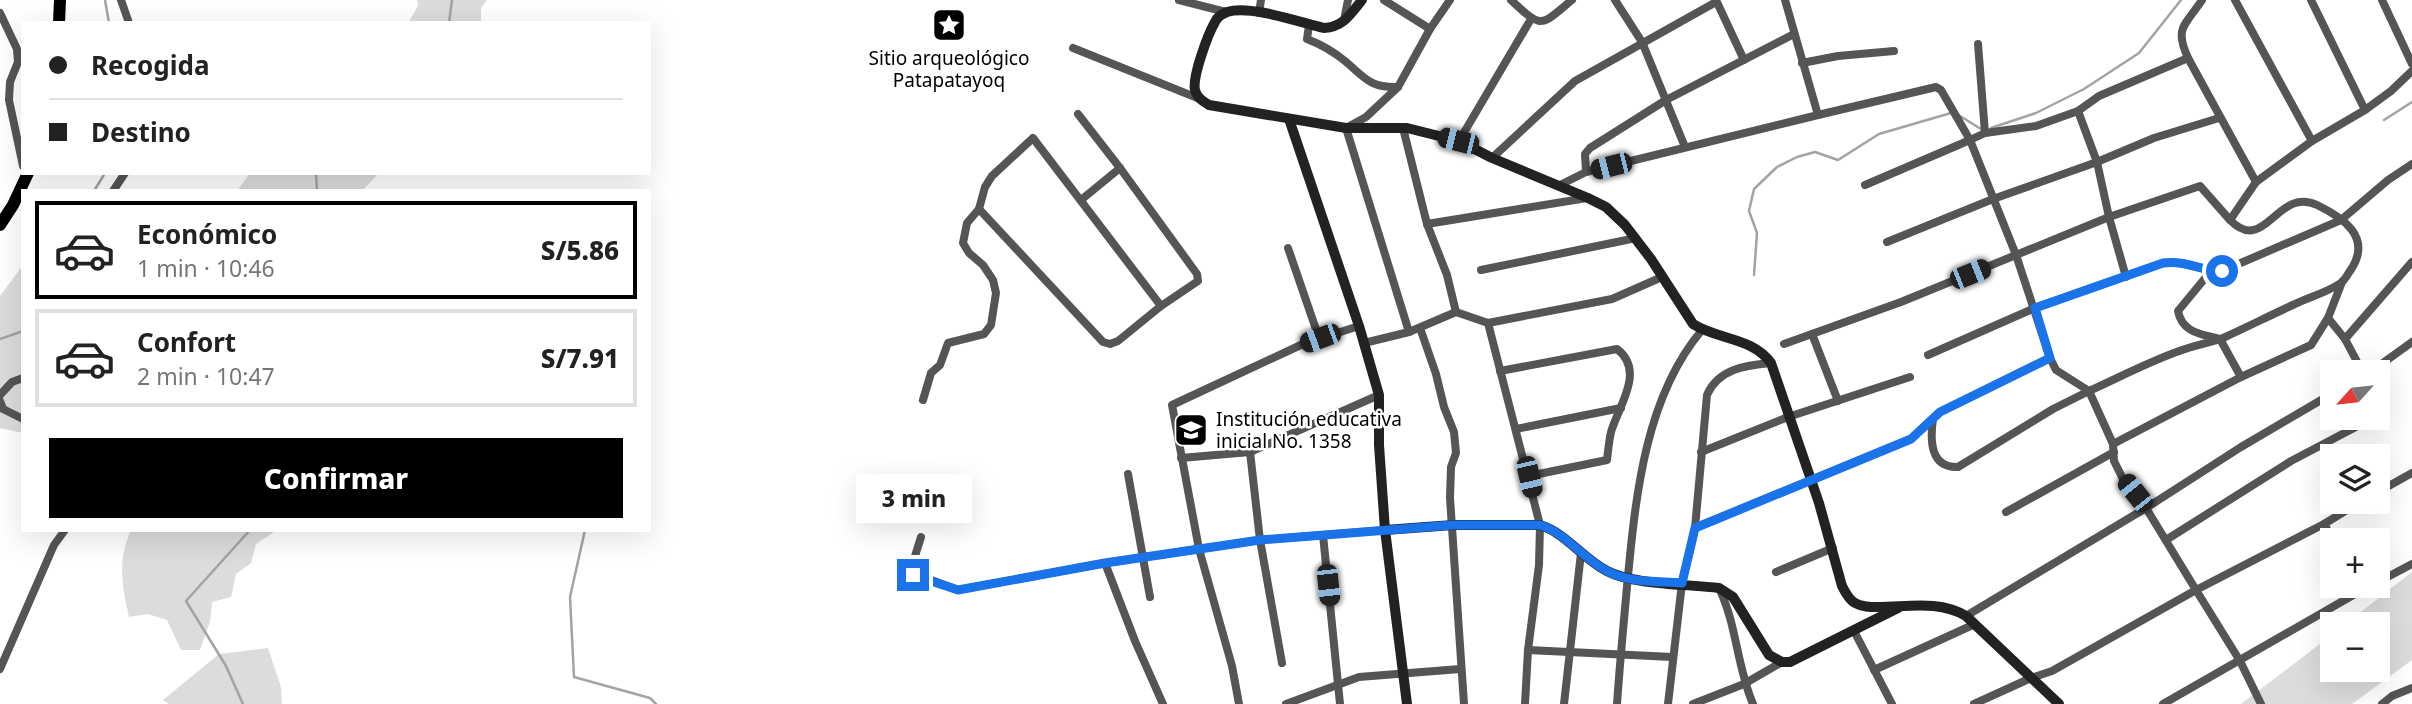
<!DOCTYPE html>
<html lang="es">
<meta charset="utf-8">
<style>
:root{--surface:#fff;--page:#f2f2f2;--text:#222;--muted:#767676;--line:#e0e0e0;--accent:#000}
body{margin:0;font-family:"Noto Sans",sans-serif;background:var(--page);color:var(--text);height:100vh;display:flex;flex-direction:column;font-size:26px;white-space:nowrap}
*{box-sizing:border-box;margin:0}
p{font-size:23px;color:var(--muted)}
.icon{flex:none;width:38px;height:38px;fill:none;stroke:currentColor;stroke-width:2;stroke-linecap:round;stroke-linejoin:round}
.map{position:relative;flex:1;overflow:hidden}
.details{position:absolute;left:21px;top:189px;width:630px;height:343px;display:flex;flex-direction:column;background:var(--surface);border-radius:0px;box-shadow:0 7px 28px #0002}
.details>*{flex:none}
.top-card{position:absolute;left:21px;top:21px;width:630px;height:154px;border-radius:0px;box-shadow:0 7px 28px #0002;display:grid;align-content:center;height:154px;padding:0 28px;background:var(--surface)}
.needle{width:46px;rotate:243deg}
.fabs{position:absolute;left:2320px;top:360px;display:grid;gap:14px}
.fabs a{display:grid;place-items:center;width:70px;height:70px;border-radius:0px;background:var(--surface);box-shadow:0 7px 28px #0002;font-size:35px}
.end{position:absolute;width:32px;height:32px;margin:-16px;border:9px solid #1a73e8;background:#fff;box-shadow:0 0 0 4px #fff}
.from{border-radius:50%}
.bubble{position:absolute;height:49px;border-radius:0px;background:var(--surface);box-shadow:0 7px 28px #0002;font-size:23px;font-weight:800;line-height:49px;text-align:center}
.car{position:absolute;width:21px;height:42px;margin:-21px -10px;border-radius:9px;box-shadow:0 0 5px 2px #0007;background:linear-gradient(#222 24%,#8ab4d8 0 40%,#222 0 76%,#8ab4d8 0 86%,#222 0)}
.top-card b{display:flex;align-items:center;gap:24px;height:66px;font-size:26px}
.top-card b+b{border-top:2px solid var(--line)}
.top-card i{width:18px;height:18px;background:var(--text)}
ul{padding:12px 0 0;list-style:none}
li{display:flex;align-items:center;gap:21px;height:98px;margin:0 14px 10px;padding:0 14px;border:4px solid var(--line);border-radius:0px}
li div{flex:1}
li b{display:block;font-size:26px}
li em{font-style:normal;font-weight:800}
li.selected{border-color:var(--accent)}
li>.icon{width:63px;height:63px;stroke-width:1.5}
.cta{display:flex;gap:14px;margin-top:auto;padding:14px 28px}
.cta a{flex:1;height:80px;border-radius:0px;background:var(--accent);color:#fff;font-size:28px;font-weight:800;line-height:80px;text-align:center}
.map>svg:first-child{display:block}
</style>
<div class="map">
<svg width="2412" height="704" viewBox="0 0 2412 704">
<rect width="100%" height="100%" fill="#fff"/>
<g fill="#dcdcdc">
<path d="M417,0h70l-6,8v15h-73l10,-17z"/>
<path d="M250,173h129l-17,18h-125z"/>
<path d="M23,265v168l-23,-5v-132z"/>
<path d="M131,530h146l-21,14 -5,19 -15,11 -5,23 -19,5 -2,20 -10,28h-19l-14,-30 -19,-6 -19,3c-7,-31 -12,-56 2,-87z"/>
<path d="M2412,572v88l-60,44h-111l92,-70v36h45v-45h-34z"/>
<path d="M268,648l13,39 1,17h-113l-6,-4 56,-46z"/>
</g>
<g fill="none" stroke-linecap="round" stroke-linejoin="round">
<g stroke="#a3a3a3" stroke-width="2.5">
<path d="M105,0l4,23"/>
<path d="M449,23l3,-23"/>
<path d="M1960,116l21,13"/>
<path d="M2384,120l28,-18"/>
<path d="M1991,128l45,-15 48,-24 55,-36 42,-53"/>
<path d="M316,173l1,18"/>
<path d="M94,191l11,-18"/>
<path d="M1754,275l3,-42 -8,-22 5,-22 23,-22 20,-10 18,-5 23,8 41,-26 72,-21"/>
<path d="M0,339l23,-8"/>
<path d="M585,530l-15,67 4,80 76,21 6,6"/>
<path d="M243,704l-17,-38 -40,-65 64,-71"/>
</g>
<g stroke="#555" stroke-width="8">
<path d="M121,0l8,23"/>
<path d="M1179,0l47,12"/>
<path d="M1384,0l46,29"/>
<path d="M1511,0c32,30 29,26 61,0"/>
<path d="M1615,0l27,42 43,105"/>
<path d="M1716,0l28,60"/>
<path d="M2235,0l77,141"/>
<path d="M2311,0l54,110"/>
<path d="M2382,0l30,64"/>
<path d="M0,13l17,36 1,13 -8,20 -1,18 14,66"/>
<path d="M1259,13l2,-13"/>
<path d="M1344,20l4,-20"/>
<path d="M1309,25l-2,14c13,5 27,13 38,22 20,17 25,27 53,26"/>
<path d="M1978,44l7,89"/>
<path d="M1073,48l127,51"/>
<path d="M2188,58c-14,-31 -3,-32 14,-58"/>
<path d="M1802,63l36,-7 56,-5"/>
<path d="M2078,111l19,51 12,55 17,60"/>
<path d="M1818,115l118,-28 5,3 29,50 15,-7 51,-7 42,-15 21,-15 89,-38 68,124"/>
<path d="M1403,128l24,96 20,51 9,37 32,11 52,202 -1,40 -11,85 -3,54"/>
<path d="M1459,141l72,-122"/>
<path d="M1492,158l83,-77 141,-79"/>
<path d="M1586,172l-1,-18 5,-6 76,-48 128,-66"/>
<path d="M1865,185l105,-45 46,115 34,103 6,12 33,21"/>
<path d="M1558,186l28,-14 232,-57 -33,-115"/>
<path d="M113,191l12,-18"/>
<path d="M1081,200l39,-32"/>
<path d="M979,209l124,133 7,2 8,-3 43,-35"/>
<path d="M1427,224l160,-26"/>
<path d="M1887,242l106,-43 104,-37 57,-24 65,-20"/>
<path d="M1288,248l31,90"/>
<path d="M1481,270l155,-32"/>
<path d="M2211,271l-33,40c4,22 24,23 42,28l21,38"/>
<path d="M2328,318l17,21 18,34"/>
<path d="M1488,323l124,-24 50,-22"/>
<path d="M1420,328l16,46 8,33 10,25 2,21 -5,14 -1,31 14,206"/>
<path d="M1409,332l-63,-204 20,-11 32,-30 32,-58 20,-29"/>
<path d="M1812,334l26,67"/>
<path d="M2345,339l67,-77"/>
<path d="M1364,343l45,-11 47,-20"/>
<path d="M1784,344l117,-42 208,-85 91,-31 30,34"/>
<path d="M1928,355l107,-47 128,-45c25,-3 36,8 59,8l119,-51 47,-40 24,-16"/>
<path d="M1500,371l117,-22c29,22 1,58 -6,83 -2,9 -3,19 -4,28l-78,16"/>
<path d="M2369,373l43,-31"/>
<path d="M0,395l12,-13 11,-4"/>
<path d="M923,400l8,-27 9,-8 8,-22 36,-9 7,-9 5,-32 -3,-13 -10,-15 -14,-12 -6,-10 4,-20 12,-14 6,-22 7,-11 41,-38 128,168 37,-25 -1,-7 -77,-106 -42,-54"/>
<path d="M2378,400l3,8 -3,6"/>
<path d="M0,401l3,8 20,10"/>
<path d="M1933,419c-3,21 -3,49 25,48l95,-58 36,-18"/>
<path d="M1516,429l105,-21"/>
<path d="M2113,444l128,-67 70,-32 17,-27 14,-36"/>
<path d="M1250,452l10,88 22,123"/>
<path d="M1701,452l87,-35 122,-40"/>
<path d="M1181,458l69,-6 129,-57"/>
<path d="M1128,474l22,123"/>
<path d="M2378,492l34,-19"/>
<path d="M2006,512l108,-60"/>
<path d="M2324,524l10,17"/>
<path d="M1695,528l216,-89 29,-27 110,-54"/>
<path d="M1323,535l17,169"/>
<path d="M921,537l-11,35 48,18 147,-27 155,-23 125,-10"/>
<path d="M2166,540l125,-79 82,-43"/>
<path d="M1105,563l30,78 28,63"/>
<path d="M1776,572l57,-24"/>
<path d="M2378,582l34,-18"/>
<path d="M1720,590c17,37 17,77 33,114"/>
<path d="M1966,616l180,-108 95,-61 92,-54"/>
<path d="M1854,631l38,73"/>
<path d="M1528,650l144,7"/>
<path d="M0,669l54,-124 11,-15"/>
<path d="M1874,670l101,-46"/>
<path d="M1239,704l-7,-38 -33,-117 -27,-144 131,-61 56,-18"/>
<path d="M1286,704l73,-27 101,-8"/>
<path d="M1564,704l17,-151"/>
<path d="M1617,704c3,-43 7,-85 11,-128 8,-83 18,-180 74,-246"/>
<path d="M1668,704l14,-121 13,-55 12,-133c11,-26 39,-30 64,-32"/>
<path d="M1693,704l51,-20 38,-22"/>
<path d="M1974,704l57,-26 21,-7 144,-81 -50,-82 -23,-29 -9,-18 -1,-17 -24,-53c31,-14 61,-30 93,-41 13,-5 27,-7 41,-12 24,-11 48,-23 72,-34 12,-6 39,-14 48,-23 3,-3 6,-9 9,-13 19,-31 -8,-50 -35,-63 -40,-19 -52,51 -87,15l26,-38 56,-41 53,-31 26,-19 21,-20"/>
<path d="M2163,704l206,-118"/>
<path d="M2261,704l-21,-43 -44,-71 128,-66 36,-22"/>
<path d="M2382,704l10,-8 20,-8"/>
</g>
<g stroke="#222" stroke-width="10">
<path d="M1362,0c-12,15 -19,27 -38,28 -25,-6 -73,-23 -97,-16 -5,2 -10,5 -12,10 -7,12 -23,55 -20,68 2,8 8,11 14,15l137,23h61l52,13 33,17 96,40 18,9 19,18 26,34 42,65c25,16 59,13 78,39l48,140 23,83c3,6 7,14 13,17 7,4 15,4 23,4 30,0 61,-7 88,9l93,88"/>
<path d="M1289,119l70,207 20,69v50l6,85 22,174"/>
<path d="M1385,530l68,-5h87c26,8 43,34 67,46 26,14 81,13 112,17l14,9 36,58 13,7h8l108,-54"/>
</g>
<g stroke="#000" stroke-width="12">
<path d="M59,23l1,-23"/>
<path d="M0,225l13,-20 15,-32"/>
</g>
</g>
<g fill="none" stroke-linecap="round" stroke-linejoin="round">
<path stroke="#1a73e8" stroke-width="9" d="M913,575l45,15 147,-27 155,-23 193,-15h87c26,8 43,34 67,46 22,12 50,10 75,12l13,-55 216,-89 29,-27 110,-54 -15,-50 128,-45c25,-3 36,8 59,8"/>
</g>
<defs>
<symbol id="sight-square" viewBox="-11 -11 22 22"><rect x="-9" y="-9" width="18" height="18" rx="4" fill="#000" stroke="#fff"/><path d="M0-6L1.8-2.2L6-1.7L2.9 1.2L3.7 5.4L0 3.3L-3.7 5.4L-2.9 1.2L-6-1.7L-1.8-2.2Z" fill="#fff"/></symbol>
<symbol id="school-square" viewBox="-11 -11 22 22"><rect x="-9" y="-9" width="18" height="18" rx="4" fill="#000" stroke="#fff"/><path d="M0-5L7-2L0 1L-7-2ZM-4 1L0 2.5L4 1V4Q0 6-4 4Z" fill="#fff"/></symbol>
</defs>
<g fill-rule="evenodd">
<use href="#sight-square" x="930" y="6" width="38" height="38"/>
<use href="#school-square" x="1172" y="411" width="38" height="38"/>
</g>
<g text-anchor="middle" stroke-width="5" stroke-linejoin="round" paint-order="stroke">
<g font-size="19" fill="#000" stroke="#fff">
<text x="949" y="65">Sitio arqueológico<tspan x="949" dy="22">Patapatayoq</tspan></text>
<text x="1216" y="426" text-anchor="start">Institución educativa<tspan x="1216" dy="22">inicial No. 1358</tspan></text>
</g>
</g>
</svg>
<div class="fabs">
<a><svg class="needle" viewBox="-14 -14 28 28"><path d="M0-13l5 13h-10z" fill="#e53935"/><path d="M0 13l5-13h-10z" fill="#767676"/></svg></a>
<a><svg class="icon" aria-label="layers" viewBox="0 0 24 24"><path d="M12 4l9 5-9 5-9-5zM3 14l9 5 9-5"/></svg></a>
<a>+</a>
<a>−</a>
</div>
<i class="end from" style="left:2222px;top:271px"></i>
<i class="end" style="left:913px;top:575px"></i>
<div class="bubble" style="left:856px;top:474px;width:116px">3 min</div>
<i class="car" style="left:1458px;top:141px;rotate:284deg"></i>
<i class="car" style="left:1611px;top:166px;rotate:256deg"></i>
<i class="car" style="left:1970px;top:274px;rotate:68deg"></i>
<i class="car" style="left:1320px;top:338px;rotate:250deg"></i>
<i class="car" style="left:1529px;top:477px;rotate:167deg"></i>
<i class="car" style="left:2135px;top:493px;rotate:321deg"></i>
<i class="car" style="left:1328px;top:585px;rotate:174deg"></i>
<div class="top-card">
<b><i class="from"></i>Recogida</b>
<b><i></i>Destino</b>
</div>
<section class="details">
<ul>
<li class="selected"><svg class="icon" aria-label="car" viewBox="0 0 24 24"><path d="M5 17H2v-5l4-1 3-4h7l3 4 3 1v5h-3M9 17h6M6 11h13"/><circle cx="7" cy="17" r="2"/><circle cx="17" cy="17" r="2"/></svg><div><b>Económico</b><p>1 min · 10:46</p></div><em>S/5.86</em></li>
<li><svg class="icon" aria-label="car" viewBox="0 0 24 24"><path d="M5 17H2v-5l4-1 3-4h7l3 4 3 1v5h-3M9 17h6M6 11h13"/><circle cx="7" cy="17" r="2"/><circle cx="17" cy="17" r="2"/></svg><div><b>Confort</b><p>2 min · 10:47</p></div><em>S/7.91</em></li>
</ul>
<div class="cta"><a>Confirmar</a></div>
</section>
</div>
